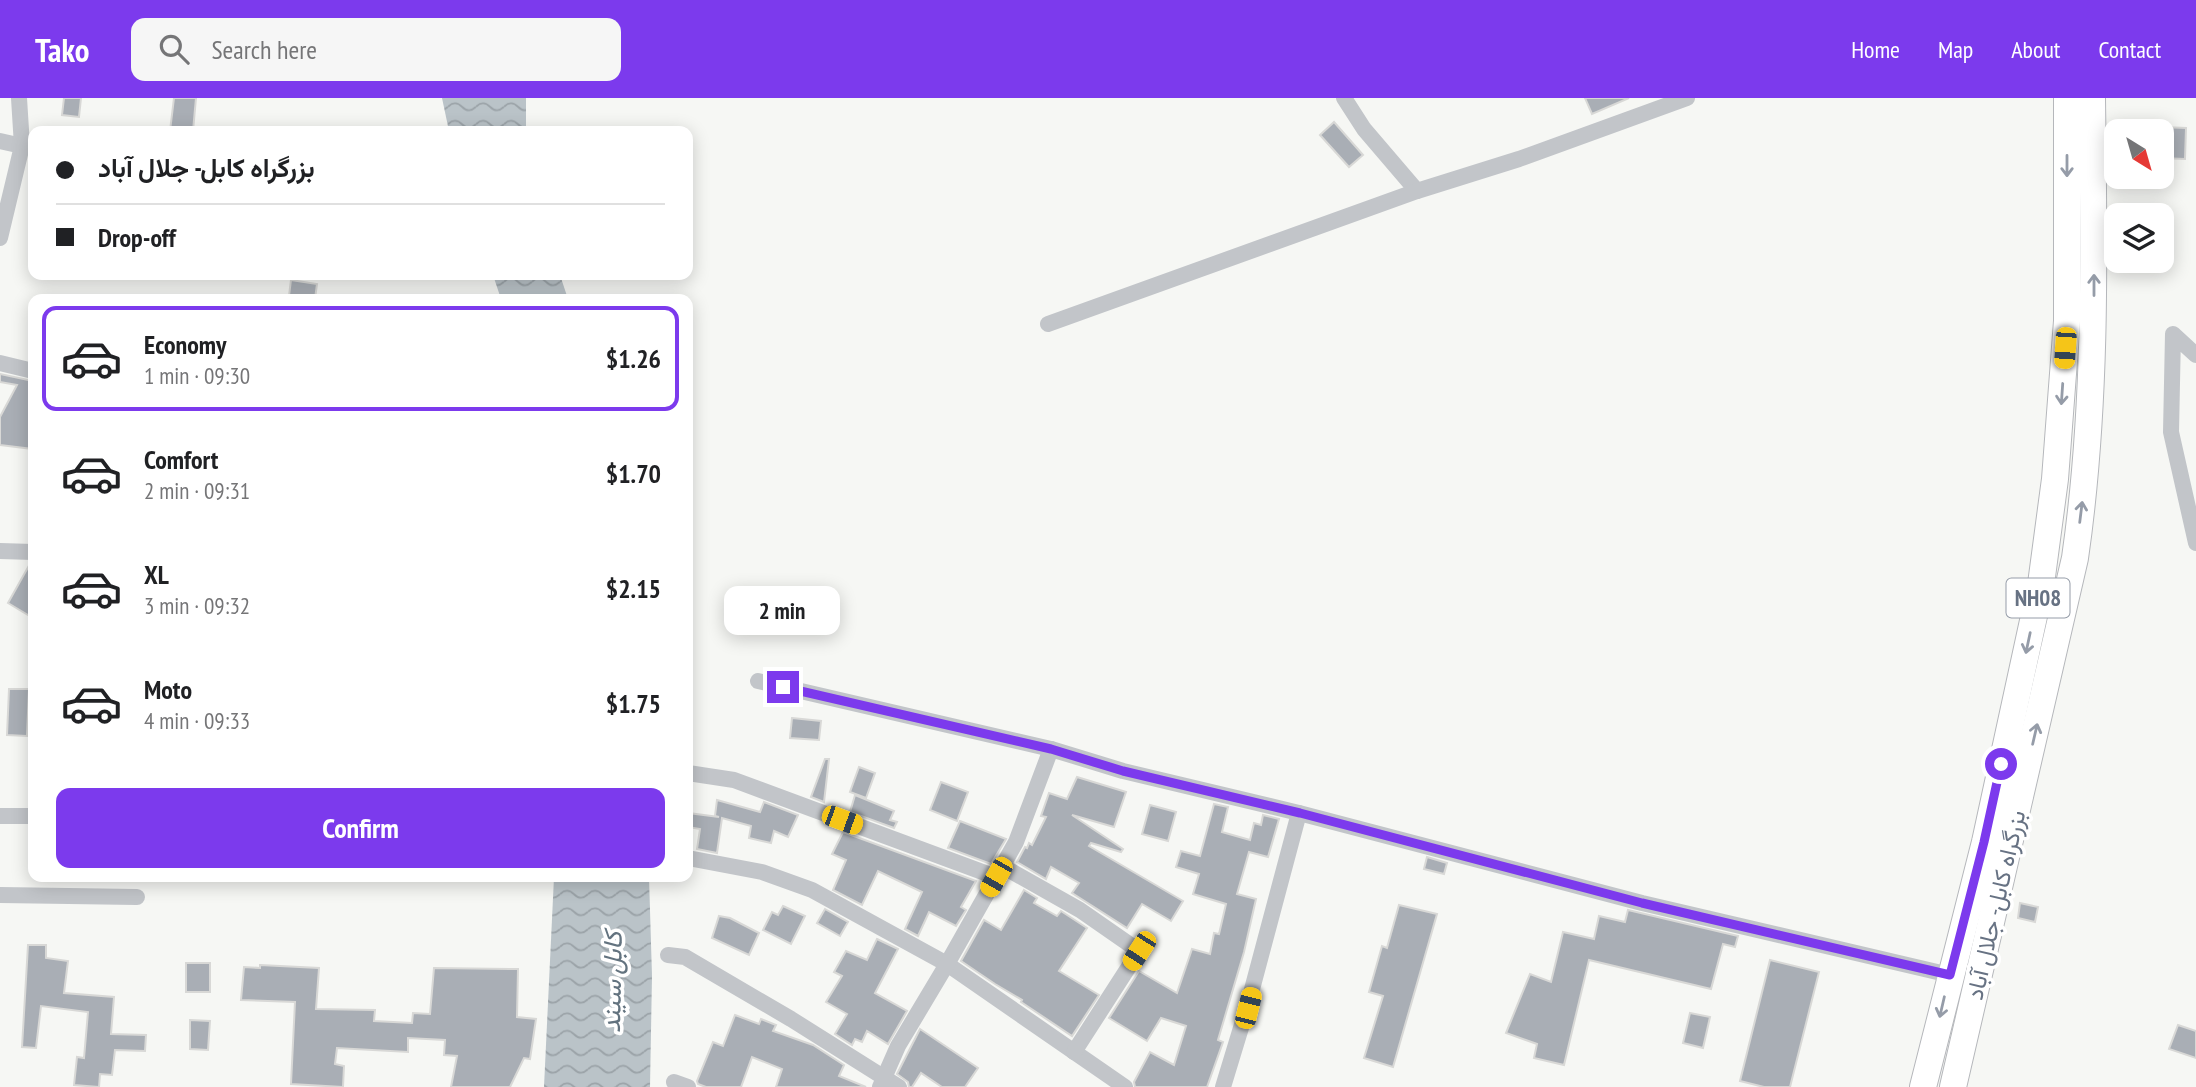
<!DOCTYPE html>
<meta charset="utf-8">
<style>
:root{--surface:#fff;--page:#f6f6f6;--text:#202124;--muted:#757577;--line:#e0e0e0;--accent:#7c3aed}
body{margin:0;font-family:"PT Sans Narrow",Vazirmatn,sans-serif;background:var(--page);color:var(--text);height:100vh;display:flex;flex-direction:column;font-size:26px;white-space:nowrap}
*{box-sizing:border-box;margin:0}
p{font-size:23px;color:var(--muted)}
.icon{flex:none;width:38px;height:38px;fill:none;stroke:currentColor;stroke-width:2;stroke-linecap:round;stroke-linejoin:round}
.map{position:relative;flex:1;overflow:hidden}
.sheet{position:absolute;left:28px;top:196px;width:665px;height:588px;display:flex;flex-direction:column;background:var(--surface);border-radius:14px;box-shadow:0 4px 18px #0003}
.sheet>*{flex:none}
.guide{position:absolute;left:28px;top:28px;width:665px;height:154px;border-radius:14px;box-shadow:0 4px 18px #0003;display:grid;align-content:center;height:154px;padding:0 28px;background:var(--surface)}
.needle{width:46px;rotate:143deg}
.fabs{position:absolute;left:2104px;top:21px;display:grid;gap:14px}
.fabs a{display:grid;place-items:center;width:70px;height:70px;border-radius:14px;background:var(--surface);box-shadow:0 4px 18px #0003;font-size:35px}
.end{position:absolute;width:32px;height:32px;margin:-16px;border:9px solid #7c3aed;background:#fff;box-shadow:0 0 0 4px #fff}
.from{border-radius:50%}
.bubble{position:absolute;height:49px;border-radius:14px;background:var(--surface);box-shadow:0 4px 18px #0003;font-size:23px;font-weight:600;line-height:49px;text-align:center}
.car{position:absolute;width:21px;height:42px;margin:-21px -10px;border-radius:9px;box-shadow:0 0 5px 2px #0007;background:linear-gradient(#f5c518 24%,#345 0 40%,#f5c518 0 76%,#345 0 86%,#f5c518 0)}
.guide b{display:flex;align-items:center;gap:24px;height:66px;font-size:26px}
.guide b+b{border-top:2px solid var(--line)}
.guide i{width:18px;height:18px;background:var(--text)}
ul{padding:12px 0 0;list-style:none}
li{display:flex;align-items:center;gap:21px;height:105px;margin:0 14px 10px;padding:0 14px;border:4px solid transparent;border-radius:14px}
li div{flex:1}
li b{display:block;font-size:26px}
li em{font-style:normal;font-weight:600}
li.selected{border-color:var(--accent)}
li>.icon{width:63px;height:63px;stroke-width:1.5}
.cta{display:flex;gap:14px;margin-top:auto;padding:14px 28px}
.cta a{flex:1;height:80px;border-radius:14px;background:var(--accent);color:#fff;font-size:28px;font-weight:600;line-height:80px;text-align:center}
header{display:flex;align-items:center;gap:42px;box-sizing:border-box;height:98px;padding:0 35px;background:var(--accent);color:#fff}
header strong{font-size:33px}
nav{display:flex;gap:38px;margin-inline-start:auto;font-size:24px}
.search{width:490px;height:63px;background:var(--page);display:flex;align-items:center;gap:18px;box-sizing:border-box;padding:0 24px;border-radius:14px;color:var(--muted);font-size:26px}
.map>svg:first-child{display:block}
</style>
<header>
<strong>Tako</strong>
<div class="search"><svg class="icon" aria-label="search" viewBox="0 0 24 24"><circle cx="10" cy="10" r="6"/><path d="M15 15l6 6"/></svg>Search here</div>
<nav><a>Home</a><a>Map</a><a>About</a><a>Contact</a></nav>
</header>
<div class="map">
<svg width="2196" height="989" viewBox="0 0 2196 989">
<defs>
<pattern id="water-waves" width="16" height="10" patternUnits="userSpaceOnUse" patternTransform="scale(1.75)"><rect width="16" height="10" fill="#bac3c8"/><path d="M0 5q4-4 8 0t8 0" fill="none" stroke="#9ba3a8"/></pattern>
</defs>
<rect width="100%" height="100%" fill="#f6f7f4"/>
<g fill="url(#water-waves)">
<path d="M442,0h84v33h-77z"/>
<path d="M493,177h67l8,24h-67z"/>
<path d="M554,779h95l3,99 -2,111h-106z"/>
</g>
<g fill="#a9aeb5" stroke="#d8d8d6" stroke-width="2">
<path d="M64,0h17l-2,19 -17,-2z"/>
<path d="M174,0h22l-3,33h-23z"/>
<path d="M1585,0h44l-37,16z"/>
<path d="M1334,24l29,33 -14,12 -29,-32z"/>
<path d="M2161,29l25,1 -1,31 -24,-1z"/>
<path d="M291,182l26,4 -2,15 -26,-3z"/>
<path d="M0,276l33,7v68l-33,-4v-28l17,-32 -17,-3z"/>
<path d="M31,464h2v56l-25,-15z"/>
<path d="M9,591h20l-2,47 -20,-1z"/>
<path d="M792,620l29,3 -2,19 -29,-2z"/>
<path d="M825,661h4l-5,43 -13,-5z"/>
<path d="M859,669l16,6 -9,25 -16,-6z"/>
<path d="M1077,679l49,15 -12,35 -42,-12 51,34 -2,3 -30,-9 -2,3 94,55 -12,20 -29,-17 -15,24 -55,-35 7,-10 -28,-16 -5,12 -29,-17 8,-15 2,1 2,-5 3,2 14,-28 -5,-1 8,-23 18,6z"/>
<path d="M941,684l27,10 -11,29 -27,-11z"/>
<path d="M855,697l39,16 -4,9 7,2 -3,6 -44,-16z"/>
<path d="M717,702l43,12 4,-10 34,13 -10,22 -14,-6 -3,12 -22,-5 2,-12 -29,-8 -5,35 -20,-4 3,-20 -12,-2v-14l31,4 -4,-1z"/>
<path d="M1214,706l14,3 -6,25 28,8 4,-17 7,2 2,-10 16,4 -11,38 -19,-5 -12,42 19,5 -12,53 -26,88 5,2 -16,45h-72l-1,-5 16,-30 24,13 12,-39 -25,-8 -14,23 -38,-23 30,-47 38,22 15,-44 18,5 4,-21 5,1 7,-30 -33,-10 6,-20 -23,-7 5,-16 19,5z"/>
<path d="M1150,707l26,7 -8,29 -26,-7z"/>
<path d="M960,723l46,18 -15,25 -43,-16z"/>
<path d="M843,734l133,49 -15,26 5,3 -10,16 -27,-14 -11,24 -13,-7 17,-37 -44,-21 -16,34 -29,-15 13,-30 -14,-6z"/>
<path d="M1427,759l20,6 -3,11 -20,-5z"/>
<path d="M1024,792l13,8 -3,5 23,13 4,-5 26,17 -28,43 40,24 -27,41 -51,-34 1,-2 -27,-16 -34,-23 23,-41 17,10z"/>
<path d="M2020,805l18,4 -3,15 -17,-4z"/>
<path d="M1399,807l38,9 -44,153 -29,-9 19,-62 -14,-4 13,-46 5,2z"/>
<path d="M783,808l22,10 -14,28 -28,-14 9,-18 6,3z"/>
<path d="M825,811l23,13 -8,14 -23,-13z"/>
<path d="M1628,812l110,26 -3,11 -12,-3 -12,45 -122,-29 -25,105 -30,-7 3,-14 -31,-11 24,-59 21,8 12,-50 31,7 5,-23 26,6z"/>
<path d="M719,818l11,2 29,15 -10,22 -37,-17z"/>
<path d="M877,841l21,10 -23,44 32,18 -19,33 -21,-13 -5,11 -7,-3 -3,6 -17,-11 12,-20 -21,-12 16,-26 -8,-4 12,-21 21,9z"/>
<path d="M28,847h18v13l22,3 -4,32 50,4 -3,37 35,1 -1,16 -30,-1 -3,25 -12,-1 -1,13 -25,-2 3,-28 7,1 4,-46 -47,-6 -5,42 -14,-1z"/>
<path d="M1770,862l49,12 -29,115h-26l-24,-6z"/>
<rect x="186" y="865" width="24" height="29"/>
<path d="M260,867l59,3 -3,41 59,1 -1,11 38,2 1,-10 17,1 4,-46 84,1 -1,48 19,2 -6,40 -6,-1 -14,29h-59l6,-31 -13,-1 1,-15 -37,-2v14l-71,-4 -2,16 9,2 -1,21 -52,-3 4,-82 -54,-2 3,-33 16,1z"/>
<path d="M1690,915l20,4 -7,31 -20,-5z"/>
<path d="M735,917l24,9 2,-5 15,6 -3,6 40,14 31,20 -5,11 27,11h-90l6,-18 -30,-12 -11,30h-35l-8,-3 -1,-3 16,-39 10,4z"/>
<path d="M190,922l20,1 -2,29 -18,-1z"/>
<path d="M2178,927l18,6v27l-27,-9z"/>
<path d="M920,931l58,39 -13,19h-23l-21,-14 -9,14h-3l-1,-5 -11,-8z"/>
</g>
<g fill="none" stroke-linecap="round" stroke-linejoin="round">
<defs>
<g id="trunk">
<path d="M1923,989l62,-245 56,-258 14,-105 12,-158v-223"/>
<path d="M1953,989l122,-529c22,-152 19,-306 17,-460"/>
</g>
</defs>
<use href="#trunk" stroke="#b5b7bb" stroke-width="28"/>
<g stroke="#c2c5c9" stroke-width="16">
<path d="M1344,0l20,31 53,62"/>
<path d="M0,43l22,5"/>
<path d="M0,140l22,-92 -3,-48"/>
<path d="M1048,226l369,-133 102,-32 168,-61"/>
<path d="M2196,257l-23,-21 -2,98 25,111"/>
<path d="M0,265l33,8"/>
<path d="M0,453l33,1"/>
<path d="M758,583l293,68 72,22 176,42 -52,195 -24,79"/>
<path d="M688,675l46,7 262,97"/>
<path d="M1299,715l343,90 308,72"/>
<path d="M0,718h33"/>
<path d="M688,760l74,14 50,18 135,74 178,123"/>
<path d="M1002,768l78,44 59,41 -65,101"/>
<path d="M0,797l137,2"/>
<path d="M668,857l17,2 106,62 108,68"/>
<path d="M674,984l14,5"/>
<path d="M880,989l18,-41 49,-82 69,-122 35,-93"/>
</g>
<use href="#trunk" stroke="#fff" stroke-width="26"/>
</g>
<defs><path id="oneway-shaft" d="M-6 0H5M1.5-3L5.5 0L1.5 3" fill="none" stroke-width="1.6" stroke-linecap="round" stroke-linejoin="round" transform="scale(1.75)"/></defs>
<g stroke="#959ca8">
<use href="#oneway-shaft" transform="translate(2067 68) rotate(90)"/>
<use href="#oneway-shaft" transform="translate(2094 187) rotate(-90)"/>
<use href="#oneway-shaft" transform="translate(2062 296) rotate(94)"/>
<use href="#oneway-shaft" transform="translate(2081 414) rotate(-83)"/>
<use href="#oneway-shaft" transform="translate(2028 545) rotate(102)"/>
<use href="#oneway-shaft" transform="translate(2035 636) rotate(-77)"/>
<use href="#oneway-shaft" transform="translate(1942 909) rotate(103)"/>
</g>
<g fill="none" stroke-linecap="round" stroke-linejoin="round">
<path stroke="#7c3aed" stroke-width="9" d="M783,589l268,62 72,22 177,42 342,90 308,72 34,-133 17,-78"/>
</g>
<g text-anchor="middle" stroke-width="7" stroke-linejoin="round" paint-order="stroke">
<rect fill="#fff" stroke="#959ca8" stroke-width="2" x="2006.5" y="480.5" width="63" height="39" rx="5"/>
<g font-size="23" font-weight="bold" fill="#677283">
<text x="2038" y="508">NH08</text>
</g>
<g font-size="24" fill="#677283" stroke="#fff">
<text transform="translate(1996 807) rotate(-77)" y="8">بزرگراه کابل- جلال آباد</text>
</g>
<g font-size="26" font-style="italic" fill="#63737f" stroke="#fff">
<text transform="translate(612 884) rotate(-89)" y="9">کابل سيند</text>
</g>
</g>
</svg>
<div class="fabs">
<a><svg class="needle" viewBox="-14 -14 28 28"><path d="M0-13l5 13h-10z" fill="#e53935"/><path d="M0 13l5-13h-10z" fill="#757577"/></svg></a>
<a><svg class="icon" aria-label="layers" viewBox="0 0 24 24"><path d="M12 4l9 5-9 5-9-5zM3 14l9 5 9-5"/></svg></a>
</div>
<i class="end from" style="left:2001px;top:666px"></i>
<i class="end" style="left:783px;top:589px"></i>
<div class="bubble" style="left:724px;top:488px;width:116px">2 min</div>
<i class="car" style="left:2065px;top:250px;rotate:184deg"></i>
<i class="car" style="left:842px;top:722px;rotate:110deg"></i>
<i class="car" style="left:996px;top:779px;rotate:210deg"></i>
<i class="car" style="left:1139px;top:853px;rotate:213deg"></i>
<i class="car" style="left:1248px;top:910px;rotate:14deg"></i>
<div class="guide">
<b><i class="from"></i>بزرگراه کابل- جلال آباد</b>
<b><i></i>Drop-off</b>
</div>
<section class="sheet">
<ul>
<li class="selected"><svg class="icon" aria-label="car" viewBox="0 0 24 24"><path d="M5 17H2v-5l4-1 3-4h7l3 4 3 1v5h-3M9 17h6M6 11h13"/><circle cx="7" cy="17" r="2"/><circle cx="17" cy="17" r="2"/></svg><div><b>Economy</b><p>1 min · 09:30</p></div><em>$1.26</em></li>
<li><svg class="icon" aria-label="car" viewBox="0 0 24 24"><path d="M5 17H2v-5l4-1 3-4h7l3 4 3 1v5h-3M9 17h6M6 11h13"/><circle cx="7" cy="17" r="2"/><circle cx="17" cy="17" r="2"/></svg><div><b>Comfort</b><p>2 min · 09:31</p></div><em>$1.70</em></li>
<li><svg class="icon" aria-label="car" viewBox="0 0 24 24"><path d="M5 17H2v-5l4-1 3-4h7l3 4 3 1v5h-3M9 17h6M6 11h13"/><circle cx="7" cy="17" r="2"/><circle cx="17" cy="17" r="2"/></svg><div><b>XL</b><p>3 min · 09:32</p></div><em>$2.15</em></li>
<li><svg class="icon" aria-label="car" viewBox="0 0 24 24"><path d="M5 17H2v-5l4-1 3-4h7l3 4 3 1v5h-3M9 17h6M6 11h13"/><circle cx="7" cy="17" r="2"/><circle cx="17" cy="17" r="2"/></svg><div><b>Moto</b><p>4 min · 09:33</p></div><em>$1.75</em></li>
</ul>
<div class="cta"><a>Confirm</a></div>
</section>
</div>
